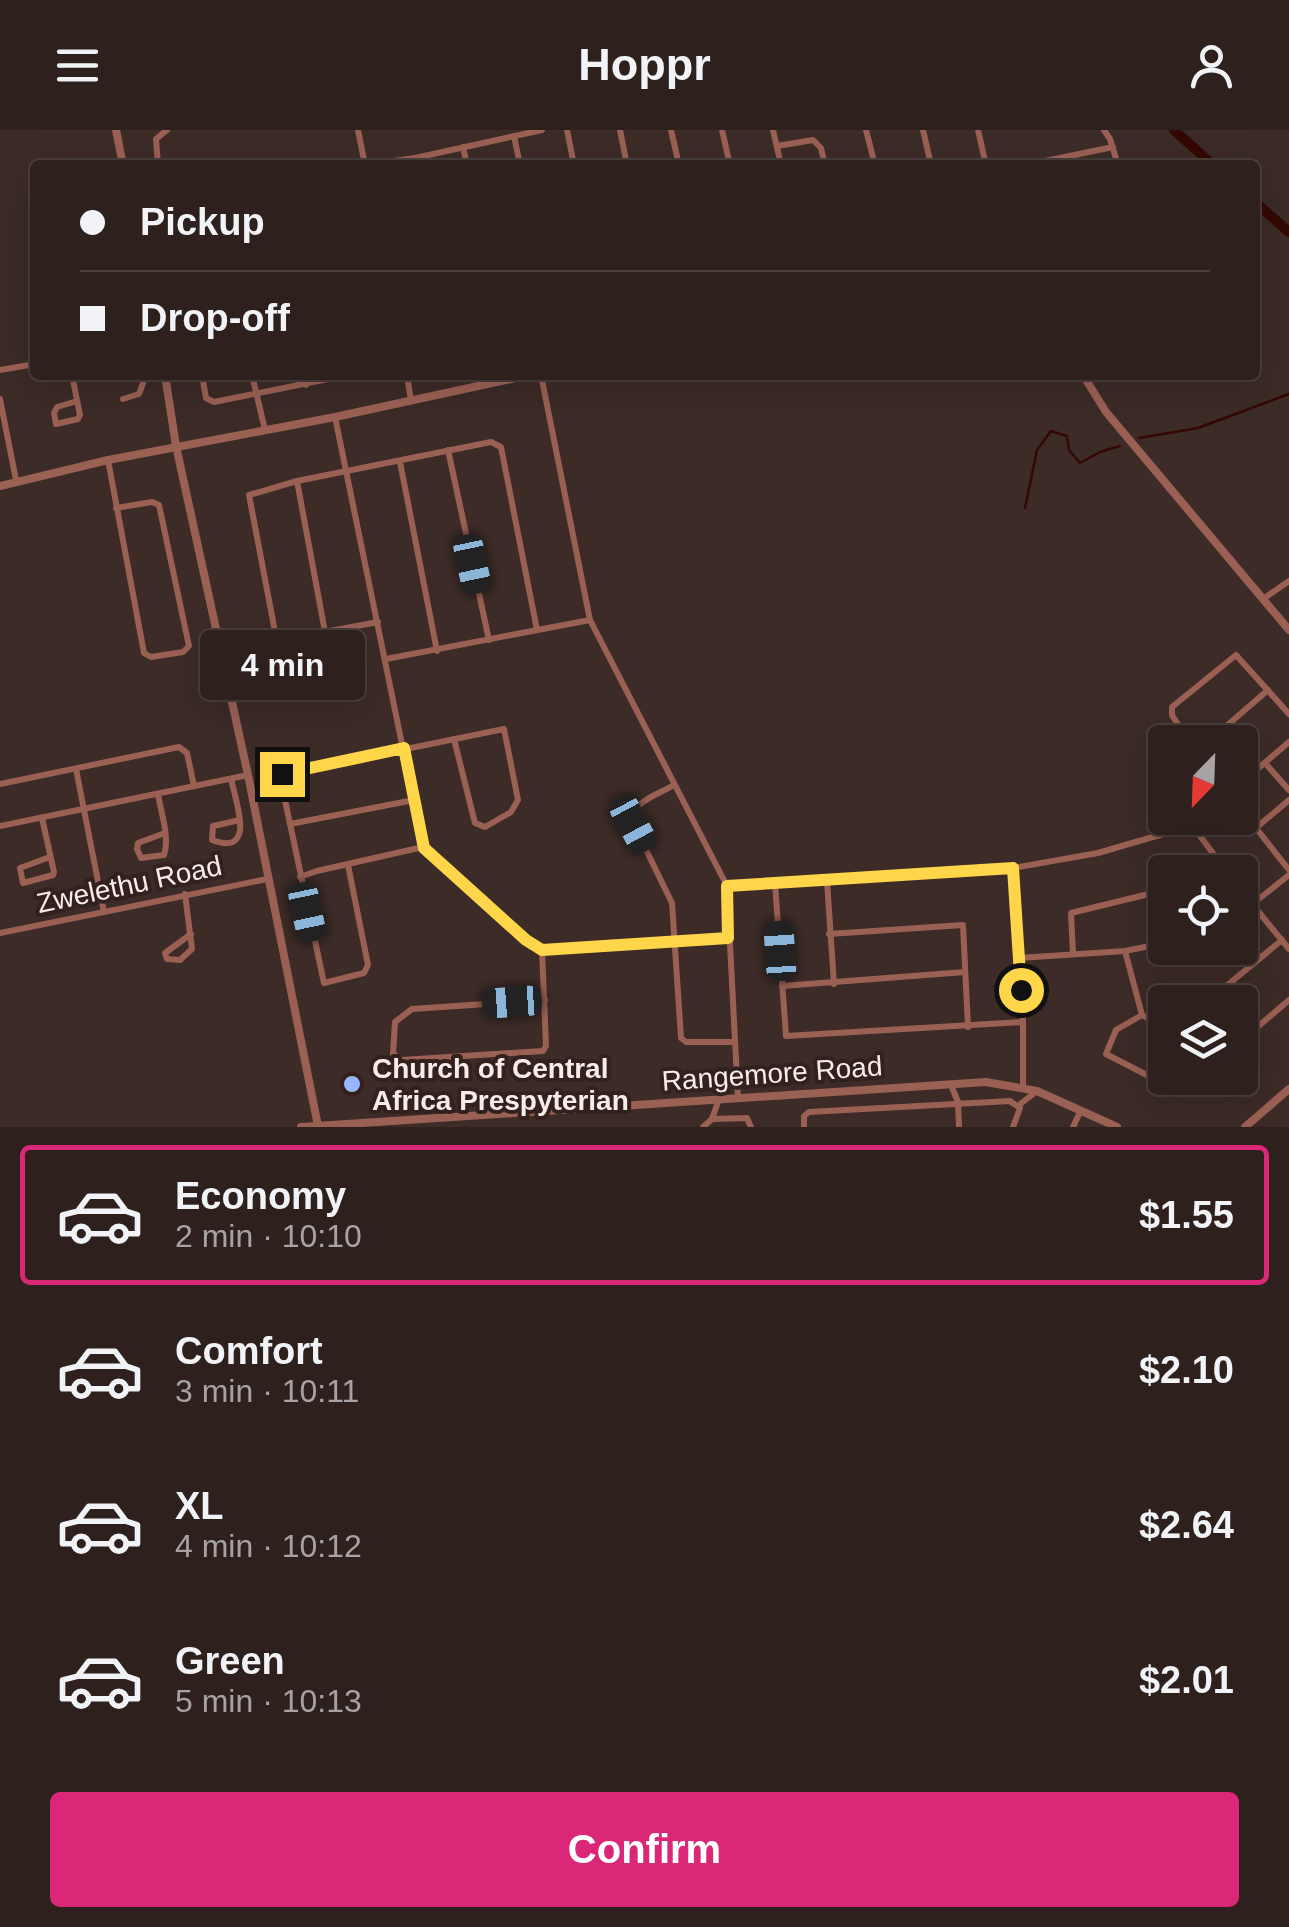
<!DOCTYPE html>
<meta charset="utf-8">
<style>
:root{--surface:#2d201d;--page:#392d2a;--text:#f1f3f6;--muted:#a7a3a4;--line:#483e3b;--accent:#db2777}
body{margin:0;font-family:Helvetica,sans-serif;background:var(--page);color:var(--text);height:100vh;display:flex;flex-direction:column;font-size:38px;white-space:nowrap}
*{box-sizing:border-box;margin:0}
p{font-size:32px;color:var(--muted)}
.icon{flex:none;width:55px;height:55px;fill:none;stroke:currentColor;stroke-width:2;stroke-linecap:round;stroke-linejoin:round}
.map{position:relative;height:997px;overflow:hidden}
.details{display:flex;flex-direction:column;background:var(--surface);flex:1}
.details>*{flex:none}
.hud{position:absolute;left:30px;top:30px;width:1230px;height:220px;border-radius:10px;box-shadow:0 10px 40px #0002,0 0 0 2px var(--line);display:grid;align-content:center;height:220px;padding:0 50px;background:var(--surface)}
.needle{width:65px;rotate:203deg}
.tools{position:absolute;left:1148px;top:595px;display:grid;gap:20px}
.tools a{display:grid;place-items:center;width:110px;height:110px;border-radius:10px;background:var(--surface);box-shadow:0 10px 40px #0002,0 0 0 2px var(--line);font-size:50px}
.end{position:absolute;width:45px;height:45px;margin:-22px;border:12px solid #ffd54a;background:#111;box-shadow:0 0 0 5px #111}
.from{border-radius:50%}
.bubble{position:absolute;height:70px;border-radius:10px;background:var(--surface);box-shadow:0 10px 40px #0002,0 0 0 2px var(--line);font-size:32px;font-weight:800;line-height:70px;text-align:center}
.car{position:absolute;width:30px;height:60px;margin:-30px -15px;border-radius:12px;box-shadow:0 0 8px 2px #0007;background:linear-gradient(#222 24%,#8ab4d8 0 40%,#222 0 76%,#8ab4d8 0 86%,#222 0)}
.hud b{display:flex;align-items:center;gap:35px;height:95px;font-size:38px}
.hud b+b{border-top:2px solid var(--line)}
.hud i{width:25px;height:25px;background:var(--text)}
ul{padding:18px 0 0;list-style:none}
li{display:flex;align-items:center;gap:30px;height:140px;margin:0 20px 15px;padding:0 30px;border:5px solid transparent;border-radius:10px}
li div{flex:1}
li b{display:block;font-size:38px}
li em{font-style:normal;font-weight:800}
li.on{border-color:var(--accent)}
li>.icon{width:90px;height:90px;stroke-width:1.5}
.cta{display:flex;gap:20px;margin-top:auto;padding:20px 50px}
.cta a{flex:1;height:115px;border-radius:10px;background:var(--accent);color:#fff;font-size:40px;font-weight:800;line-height:115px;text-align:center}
header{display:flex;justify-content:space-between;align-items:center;height:130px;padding:0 50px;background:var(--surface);font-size:45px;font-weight:800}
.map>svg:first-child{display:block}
</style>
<header><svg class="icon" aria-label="menu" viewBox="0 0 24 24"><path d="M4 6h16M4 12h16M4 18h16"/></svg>Hoppr<svg class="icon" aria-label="person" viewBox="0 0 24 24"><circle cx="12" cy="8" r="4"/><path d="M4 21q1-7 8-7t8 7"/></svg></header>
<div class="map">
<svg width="1289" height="997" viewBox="0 0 1289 997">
<rect width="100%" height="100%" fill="#3c2b27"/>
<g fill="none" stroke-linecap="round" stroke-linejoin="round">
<g stroke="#330803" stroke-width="2.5">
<path d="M1139,308l59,-10 91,-34"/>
<path d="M1025,378l12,-58 14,-19 16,5 2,14 11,13 20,-11 20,-6"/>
</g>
<g stroke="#330803" stroke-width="10">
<path d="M1174,0l39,35"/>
<path d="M1255,72l34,30"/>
</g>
<g stroke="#9b6054" stroke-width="6">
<path d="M358,0l7,35"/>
<path d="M567,0l7,35"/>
<path d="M620,0l7,35"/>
<path d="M671,0l8,35"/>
<path d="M722,0l8,35"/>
<path d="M773,0l8,35"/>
<path d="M866,0l9,35"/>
<path d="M923,0l8,35"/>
<path d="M978,0l8,35"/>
<path d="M1104,0l6,9 8,26"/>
<path d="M514,6l6,29"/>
<path d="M777,16l36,-6 8,8 4,17"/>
<path d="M463,17l4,18"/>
<path d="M158,35l-2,-26 11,-9"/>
<path d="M365,35l50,-7 127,-28"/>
<path d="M1026,35l87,-18"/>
<path d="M0,240l35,-6"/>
<path d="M72,245l8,40 -2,4 -22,5 -2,-11 3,-6 20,-6"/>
<path d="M202,245l4,23 8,4 134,-27"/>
<path d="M252,245l13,55"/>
<path d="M304,245l2,10"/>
<path d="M407,245l4,26"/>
<path d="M541,245l49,245 137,266 11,212"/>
<path d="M0,269l16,81"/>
<path d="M123,269l16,-5 7,-19"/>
<path d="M335,287l88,430 103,93 16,10 187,-12"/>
<path d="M448,320l41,190"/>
<path d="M108,330l36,193 7,4 32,-5 6,-6 -30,-141 -7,-3 -36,6"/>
<path d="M400,332l37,189"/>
<path d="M297,351l28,151"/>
<path d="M1263,469l26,-18"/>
<path d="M378,492l-96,18 -6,-3 -27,-142 48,-14 194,-39 10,5 36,183"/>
<path d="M386,529l204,-39"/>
<path d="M1189,612l-17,-27v-8l64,-52 53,59"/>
<path d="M1208,612l60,-52"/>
<path d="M1265,633l24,27"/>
<path d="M76,639l28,143"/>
<path d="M231,649c5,23 26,78 -19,61l1,-14 27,-6"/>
<path d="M0,654l179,-37 8,6 7,33"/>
<path d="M1240,654l49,-42"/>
<path d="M674,655c-17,10 -44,17 -41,38l39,80 9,135 5,4h48"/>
<path d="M158,664c3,19 12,43 6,61l-23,3 -4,-9 1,-6 27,-10"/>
<path d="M1289,670l-33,28 33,42"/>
<path d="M42,688l12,54 -1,3 -30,8 -3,-15 30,-11"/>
<path d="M290,694l124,-24"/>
<path d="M1191,694l36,48"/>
<path d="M0,696l248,-51"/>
<path d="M348,735l20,100 -4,8 -40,10 -44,-206 3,-3 221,-45 14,71 -7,12 -26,15 -10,-4 -21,-84"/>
<path d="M1013,738l10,154v64"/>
<path d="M300,747l17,-6 106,-24"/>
<path d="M827,751l7,103"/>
<path d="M775,753l11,153 237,-14"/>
<path d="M727,756l286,-18 85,-15 89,-26 12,-9"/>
<path d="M1240,759l49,60"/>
<path d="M185,764l7,55 -12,11 -13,-1 -2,-6 26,-19"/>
<path d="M1240,784l49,-39"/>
<path d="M0,803l267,-54"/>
<path d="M829,804l134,-9 5,102"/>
<path d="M542,820l4,96 -3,5 -141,9 -9,-6 2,-32 17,-13 133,-9"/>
<path d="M1125,821l17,64"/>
<path d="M1073,824l-2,-41 94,-23"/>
<path d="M1019,828l106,-7 40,-8"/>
<path d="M782,856l183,-14"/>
<path d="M1207,872l75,-62"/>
<path d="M1165,898l-23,-13 -26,15 -10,24 68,35h11l14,-11"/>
<path d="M1240,912l49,-42"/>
<path d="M951,955l7,17 1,25"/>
<path d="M1019,975l18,-14"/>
<path d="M712,989l7,-20"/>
<path d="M703,997l9,-8 35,-1 4,9"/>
<path d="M804,997v-11l5,-4 201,-11 10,7 -7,19"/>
<path d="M1073,997l8,-17"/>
</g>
<g stroke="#9b6054" stroke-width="8">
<path d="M116,0l7,35"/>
<path d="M165,245l11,71 72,329 70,351"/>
<path d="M1083,245l23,37 183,218"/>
<path d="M0,356l108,-26 227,-43 194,-42"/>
<path d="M301,997l685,-45 51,9 80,36"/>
<path d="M1245,997l44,-38"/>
</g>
</g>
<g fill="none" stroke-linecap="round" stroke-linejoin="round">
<path stroke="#ffd54a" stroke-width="12" d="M282,644l122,-26 20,100 102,92 16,10 186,-12 -1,-52 286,-18 8,122"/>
</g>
<circle fill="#97b6fd" stroke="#32211d" stroke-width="4" cx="352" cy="954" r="10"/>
<g text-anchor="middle" stroke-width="8" stroke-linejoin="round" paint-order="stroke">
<g font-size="28" fill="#f8ecea" stroke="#32211d">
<text transform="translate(129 754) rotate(-12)" y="10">Zwelethu Road</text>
<text transform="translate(772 943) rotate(-4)" y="10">Rangemore Road</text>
</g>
<g font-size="28" font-weight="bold" fill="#f8ecea" stroke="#32211d" text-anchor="start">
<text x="372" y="948">Church of Central<tspan x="372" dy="32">Africa Prespyterian</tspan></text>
</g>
</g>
</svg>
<div class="tools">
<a><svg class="needle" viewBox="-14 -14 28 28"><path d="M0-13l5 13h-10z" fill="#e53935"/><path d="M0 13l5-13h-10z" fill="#a7a3a4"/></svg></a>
<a><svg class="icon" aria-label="locate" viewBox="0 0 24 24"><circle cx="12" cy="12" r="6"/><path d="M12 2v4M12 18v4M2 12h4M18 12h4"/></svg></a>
<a><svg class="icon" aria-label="layers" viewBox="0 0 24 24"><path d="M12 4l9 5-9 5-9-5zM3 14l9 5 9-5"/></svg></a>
</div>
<i class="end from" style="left:1021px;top:860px"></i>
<i class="end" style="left:282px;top:644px"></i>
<div class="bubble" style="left:200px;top:500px;width:165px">4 min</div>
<i class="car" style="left:472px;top:434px;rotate:168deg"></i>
<i class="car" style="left:633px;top:694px;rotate:152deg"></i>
<i class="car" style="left:307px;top:782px;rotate:168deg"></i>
<i class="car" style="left:780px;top:821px;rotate:356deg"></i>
<i class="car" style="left:512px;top:872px;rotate:266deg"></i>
<div class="hud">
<b><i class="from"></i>Pickup</b>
<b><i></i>Drop-off</b>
</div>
</div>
<section class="details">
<ul>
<li class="on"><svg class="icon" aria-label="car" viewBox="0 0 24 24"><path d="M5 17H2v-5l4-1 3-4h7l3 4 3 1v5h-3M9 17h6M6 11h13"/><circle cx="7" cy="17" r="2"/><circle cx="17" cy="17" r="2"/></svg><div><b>Economy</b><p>2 min · 10:10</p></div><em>$1.55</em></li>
<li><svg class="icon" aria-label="car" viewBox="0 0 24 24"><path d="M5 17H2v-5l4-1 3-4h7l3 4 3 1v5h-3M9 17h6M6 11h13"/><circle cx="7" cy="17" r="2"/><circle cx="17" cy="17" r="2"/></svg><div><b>Comfort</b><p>3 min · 10:11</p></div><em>$2.10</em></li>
<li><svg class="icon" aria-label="car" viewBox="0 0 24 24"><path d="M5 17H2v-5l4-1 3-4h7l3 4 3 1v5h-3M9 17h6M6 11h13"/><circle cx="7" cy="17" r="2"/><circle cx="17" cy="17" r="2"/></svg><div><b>XL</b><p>4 min · 10:12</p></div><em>$2.64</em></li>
<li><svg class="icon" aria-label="car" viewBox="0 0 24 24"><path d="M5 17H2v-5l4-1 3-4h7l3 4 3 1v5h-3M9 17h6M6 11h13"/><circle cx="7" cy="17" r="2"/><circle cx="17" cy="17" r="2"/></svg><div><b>Green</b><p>5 min · 10:13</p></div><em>$2.01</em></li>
</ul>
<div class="cta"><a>Confirm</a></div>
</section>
